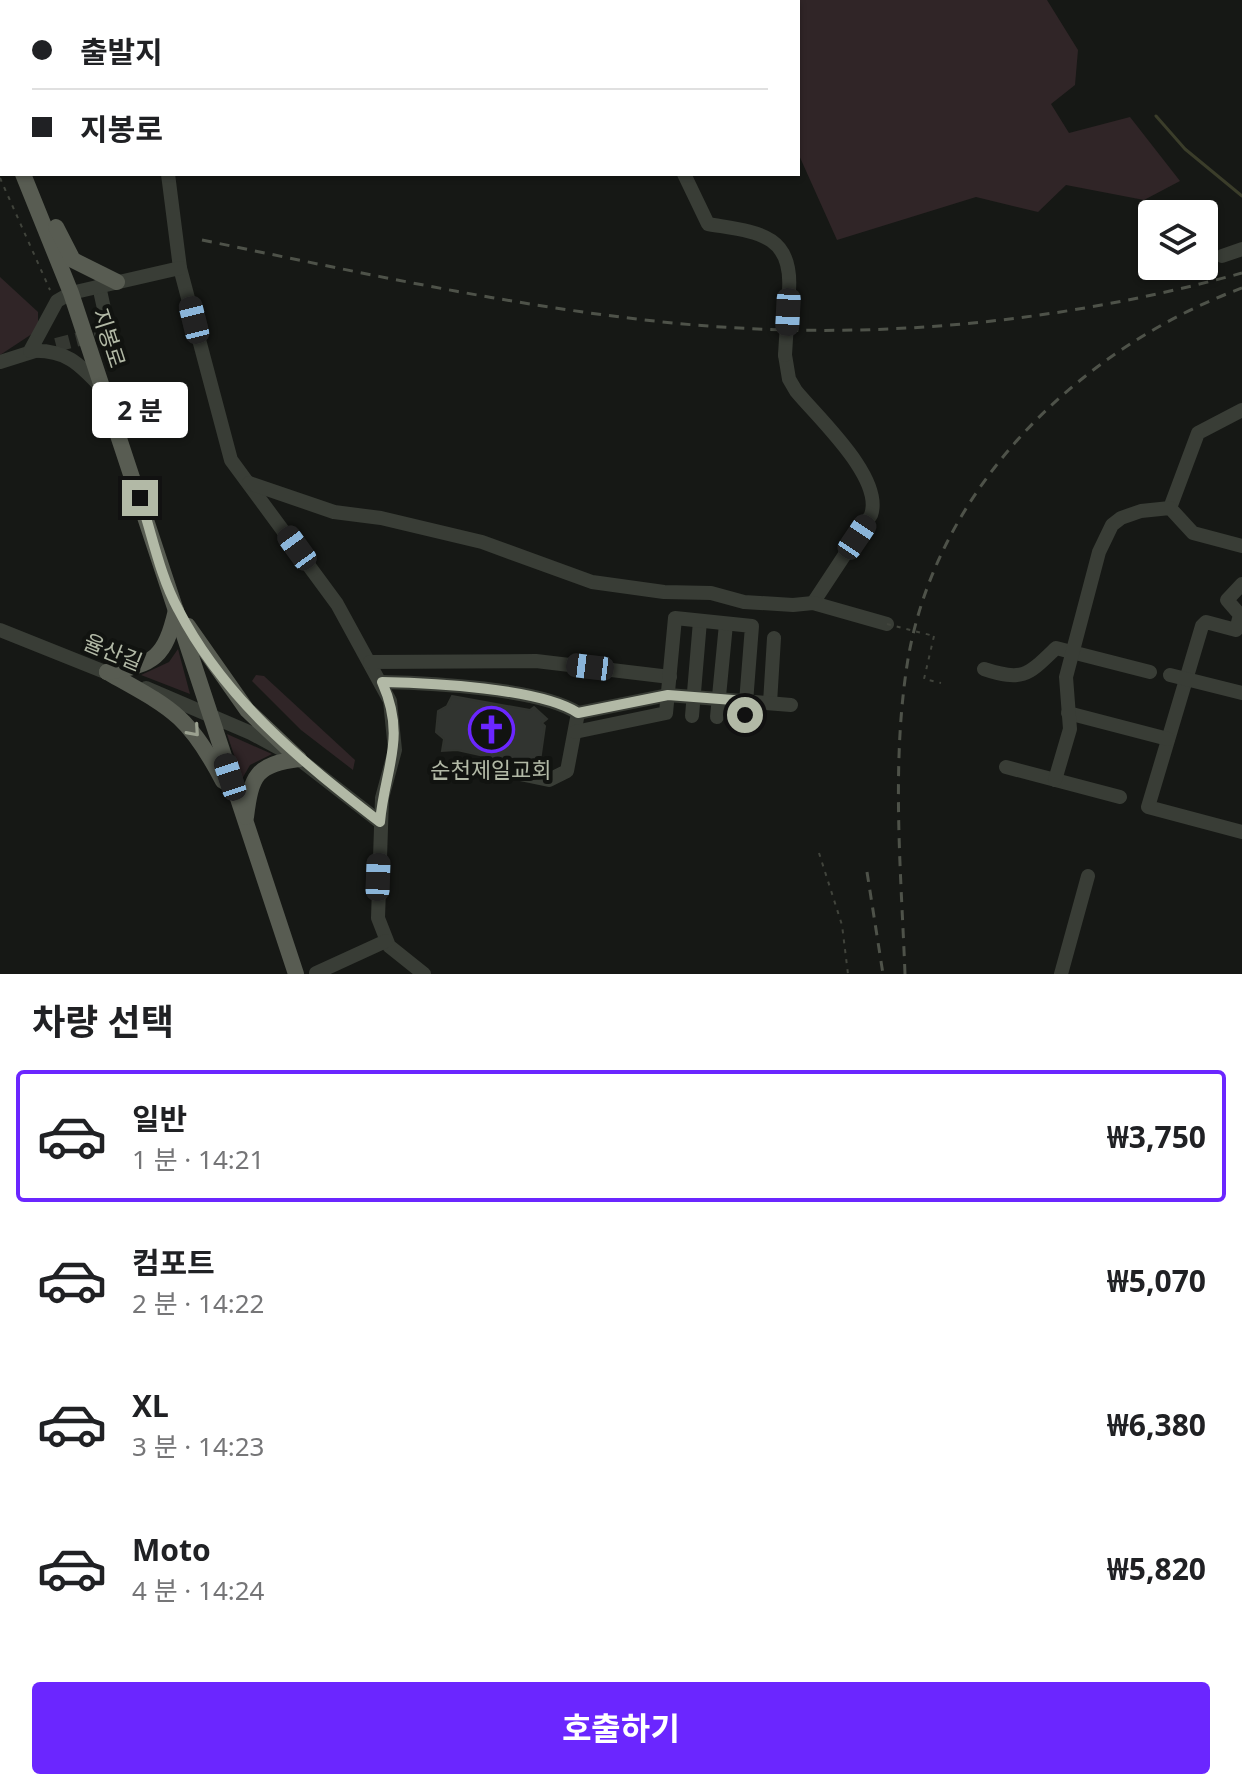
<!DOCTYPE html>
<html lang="ko">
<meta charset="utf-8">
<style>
:root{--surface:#fff;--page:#f2f2f2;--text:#202124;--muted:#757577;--line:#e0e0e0;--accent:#6b26ff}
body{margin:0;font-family:"Noto Sans","Noto Sans KR",sans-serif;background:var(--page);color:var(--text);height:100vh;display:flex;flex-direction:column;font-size:30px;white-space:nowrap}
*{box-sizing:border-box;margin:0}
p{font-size:26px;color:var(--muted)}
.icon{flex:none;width:44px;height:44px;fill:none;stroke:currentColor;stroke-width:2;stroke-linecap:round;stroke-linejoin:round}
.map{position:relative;height:974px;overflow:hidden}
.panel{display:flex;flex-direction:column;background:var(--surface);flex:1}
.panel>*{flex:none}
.banner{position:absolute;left:0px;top:0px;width:800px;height:176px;box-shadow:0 2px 6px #0004;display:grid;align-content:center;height:176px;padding:0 32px;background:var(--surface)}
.buttons{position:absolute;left:1138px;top:200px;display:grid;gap:16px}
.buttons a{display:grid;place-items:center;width:80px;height:80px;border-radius:8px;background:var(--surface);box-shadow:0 2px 6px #0004;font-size:40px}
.end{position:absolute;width:36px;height:36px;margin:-18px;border:10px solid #b2b9a6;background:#111;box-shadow:0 0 0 4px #111}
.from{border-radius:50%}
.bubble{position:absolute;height:56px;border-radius:8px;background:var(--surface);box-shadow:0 2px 6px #0004;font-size:26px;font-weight:700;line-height:56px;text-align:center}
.car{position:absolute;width:24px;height:48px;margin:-24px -12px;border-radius:10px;box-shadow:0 0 6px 2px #0007;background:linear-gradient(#222 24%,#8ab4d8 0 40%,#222 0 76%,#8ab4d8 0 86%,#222 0)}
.banner b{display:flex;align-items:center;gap:28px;height:76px;font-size:30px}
.banner b+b{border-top:2px solid var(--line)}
.banner i{width:20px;height:20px;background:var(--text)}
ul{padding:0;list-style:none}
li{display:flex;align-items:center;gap:24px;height:132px;margin:0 16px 12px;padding:0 16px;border:4px solid transparent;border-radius:8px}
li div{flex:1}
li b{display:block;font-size:30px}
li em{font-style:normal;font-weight:700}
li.active{border-color:var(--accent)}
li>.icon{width:72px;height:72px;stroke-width:1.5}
h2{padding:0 32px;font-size:36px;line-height:96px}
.action{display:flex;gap:16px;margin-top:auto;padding:16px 32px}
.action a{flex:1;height:92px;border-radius:8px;background:var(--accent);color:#fff;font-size:32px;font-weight:700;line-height:92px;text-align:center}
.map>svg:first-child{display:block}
</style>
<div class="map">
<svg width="1242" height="974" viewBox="0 0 1242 974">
<rect width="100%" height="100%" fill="#161815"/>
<g fill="#302527">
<path d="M741,0h306l31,50 -3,35 -24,19 18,29 61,-16 50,64 -36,19 -78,-15 -28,27 -62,-15 -139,43 -39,-87v-151z"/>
<path d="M0,277l38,35v18l-38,25z"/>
<path d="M178,649l12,45 -49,-19 28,-13z"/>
<path d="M256,675l8,1 91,84 -2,10 -52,-40 -49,-49z"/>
<path d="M227,734l45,20 -22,11 -8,14z"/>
</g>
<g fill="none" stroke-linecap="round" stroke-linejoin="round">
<path stroke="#3b3d2a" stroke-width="3" d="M1156,116l29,33 57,47"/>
</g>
<path fill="#313430" stroke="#31342f" stroke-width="2" d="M452,696l78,14 4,-3 13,12 -5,4 3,3 -5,35 -11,5 -72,-16 -15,1 2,-12 -8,-7 2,-21 9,-5z"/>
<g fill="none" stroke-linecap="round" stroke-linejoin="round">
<path stroke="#353832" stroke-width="14" stroke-dasharray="14 7" stroke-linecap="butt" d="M56,345l39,-10"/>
<g stroke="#41443c" stroke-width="2" stroke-dasharray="4 6" stroke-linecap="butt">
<path d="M0,178l50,112"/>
<path d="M934,636l-10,43 17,4"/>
<path d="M819,853l23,72 6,49"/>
</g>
<g stroke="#393d36" stroke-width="14">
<path d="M115,0l1,2"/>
<path d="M655,2v-2"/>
<path d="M168,174l12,94 51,192 106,144 53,97 5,49 -13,48 -4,120 11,28 35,28"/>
<path d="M684,174l24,50c46,8 85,8 81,66"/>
<path d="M1222,256l20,-7"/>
<path d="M99,286l8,36 -6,11"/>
<path d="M785,355l4,24 7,12c23,28 88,87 75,124l-58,88"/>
<path d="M0,362l38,-12"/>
<path d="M102,388c-23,-25 -37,-39 -72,-37l27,-50 14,-8 109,-25"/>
<path d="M249,483l85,29 47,6 101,24 110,40 72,10 47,1 33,9 49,3 20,-2 74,21"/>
<path d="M1170,508l28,-75 44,-23"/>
<path d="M1242,584l-15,16 13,15 -4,15 -30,-8 -4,4 -54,181 94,25"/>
<path d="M0,630l115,46"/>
<path d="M370,662l166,-1 134,16"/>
<path d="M984,669c39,13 44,6 72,-21l94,24"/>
<path d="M1170,675l72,18"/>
<path d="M382,682c48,1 158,6 196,31l-11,58 -18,9 -29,-6"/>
<path d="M146,688l105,45 48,26 81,63"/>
<path d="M770,703l4,-65"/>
<path d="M578,713l90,-18 123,10"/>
<path d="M1068,713l100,26"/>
<path d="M692,716l8,-95"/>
<path d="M717,717l9,-93"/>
<path d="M575,732l91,-19 9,-95 77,8 -7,89"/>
<path d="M1006,767l114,30"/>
<path d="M1055,780l15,-51 -4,-52 33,-125 13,-27 9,-7 20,-7 29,-3 23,25 49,13"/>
<path d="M316,973l70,-32"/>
<path d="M1061,974l27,-98"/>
</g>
<g stroke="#585c52" stroke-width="16">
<path d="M0,125l2,4"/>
<path d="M23,174l48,119 225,681"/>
<path d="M56,227l17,33 44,22"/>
<path d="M188,626l59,84 52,49"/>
<path d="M107,672c64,36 81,42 116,109"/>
<path d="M107,672c48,-7 58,-15 69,-62"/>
<path d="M246,817c5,-41 10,-53 53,-58"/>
</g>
<g stroke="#4e5249" stroke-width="3" stroke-dasharray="10 8" stroke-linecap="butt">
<path d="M202,240c156,32 312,67 471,83 192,19 383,1 569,-50"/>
<path d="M867,872l16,102"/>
<path d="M905,974c-4,-104 -14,-211 3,-315 30,-174 174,-312 334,-371"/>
</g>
<path stroke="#41443c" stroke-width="2" stroke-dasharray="4 6" stroke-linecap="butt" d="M887,624l47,12"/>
<path stroke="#393d36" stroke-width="14" d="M785,355l4,-65"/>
</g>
<defs><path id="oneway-chevron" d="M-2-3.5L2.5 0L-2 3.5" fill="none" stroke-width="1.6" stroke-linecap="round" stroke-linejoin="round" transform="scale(2)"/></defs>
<use stroke="#9ca291" href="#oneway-chevron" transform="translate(194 731) rotate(49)"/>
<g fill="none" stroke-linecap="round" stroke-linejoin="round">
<path stroke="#b2b9a6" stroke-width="10" d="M140,498c12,36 20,78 38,111 47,91 123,152 202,213 5,-55 27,-84 2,-140 48,1 158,6 196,31l90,-18 78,6 -1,14"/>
</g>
<defs>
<symbol id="church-ring" viewBox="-11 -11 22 22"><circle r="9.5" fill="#111310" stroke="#6b26ff" stroke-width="1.5"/><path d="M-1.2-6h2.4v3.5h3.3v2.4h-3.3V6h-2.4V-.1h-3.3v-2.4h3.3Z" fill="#6b26ff"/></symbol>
</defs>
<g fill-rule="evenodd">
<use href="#church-ring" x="466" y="704" width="51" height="51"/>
</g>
<g text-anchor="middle" stroke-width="8" stroke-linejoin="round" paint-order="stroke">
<g font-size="22" fill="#b2b9a6" stroke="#111310">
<text transform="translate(109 338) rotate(72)" y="8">지봉로</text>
<text transform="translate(113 652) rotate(22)" y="8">율산길</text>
</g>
<g font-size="22" fill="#b2b9a6" stroke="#111310">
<text x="491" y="778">순천제일교회</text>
</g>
</g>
</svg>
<div class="buttons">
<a><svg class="icon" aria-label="layers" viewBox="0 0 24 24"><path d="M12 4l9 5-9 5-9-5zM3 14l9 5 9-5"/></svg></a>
</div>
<i class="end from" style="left:745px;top:715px"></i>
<i class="end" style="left:140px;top:498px"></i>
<div class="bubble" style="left:92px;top:382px;width:96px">2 분</div>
<i class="car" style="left:788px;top:312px;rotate:183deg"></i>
<i class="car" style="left:194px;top:320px;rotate:346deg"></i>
<i class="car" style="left:857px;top:537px;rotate:34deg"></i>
<i class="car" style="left:297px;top:548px;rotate:324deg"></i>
<i class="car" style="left:590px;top:667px;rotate:277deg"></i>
<i class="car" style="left:230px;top:777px;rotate:342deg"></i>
<i class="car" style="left:378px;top:877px;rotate:2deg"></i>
<div class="banner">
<b><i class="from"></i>출발지</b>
<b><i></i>지봉로</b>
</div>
</div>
<section class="panel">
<h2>차량 선택</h2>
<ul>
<li class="active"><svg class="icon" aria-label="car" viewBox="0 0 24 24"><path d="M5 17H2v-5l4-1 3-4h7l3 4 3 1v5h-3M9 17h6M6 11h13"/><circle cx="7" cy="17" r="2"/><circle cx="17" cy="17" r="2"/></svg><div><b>일반</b><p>1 분 · 14:21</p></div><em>₩3,750</em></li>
<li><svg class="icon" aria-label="car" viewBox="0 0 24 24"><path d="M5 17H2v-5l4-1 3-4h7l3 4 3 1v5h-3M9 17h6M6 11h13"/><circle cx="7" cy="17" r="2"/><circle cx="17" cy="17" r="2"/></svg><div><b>컴포트</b><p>2 분 · 14:22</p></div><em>₩5,070</em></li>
<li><svg class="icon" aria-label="car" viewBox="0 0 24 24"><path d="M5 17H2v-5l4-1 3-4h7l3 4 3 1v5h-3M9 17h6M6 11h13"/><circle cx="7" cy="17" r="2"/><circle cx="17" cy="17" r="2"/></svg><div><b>XL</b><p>3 분 · 14:23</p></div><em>₩6,380</em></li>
<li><svg class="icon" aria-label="car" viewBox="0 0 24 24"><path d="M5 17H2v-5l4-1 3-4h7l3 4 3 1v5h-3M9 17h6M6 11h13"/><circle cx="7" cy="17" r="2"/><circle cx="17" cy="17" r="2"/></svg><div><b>Moto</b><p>4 분 · 14:24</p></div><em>₩5,820</em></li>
</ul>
<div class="action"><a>호출하기</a></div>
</section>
